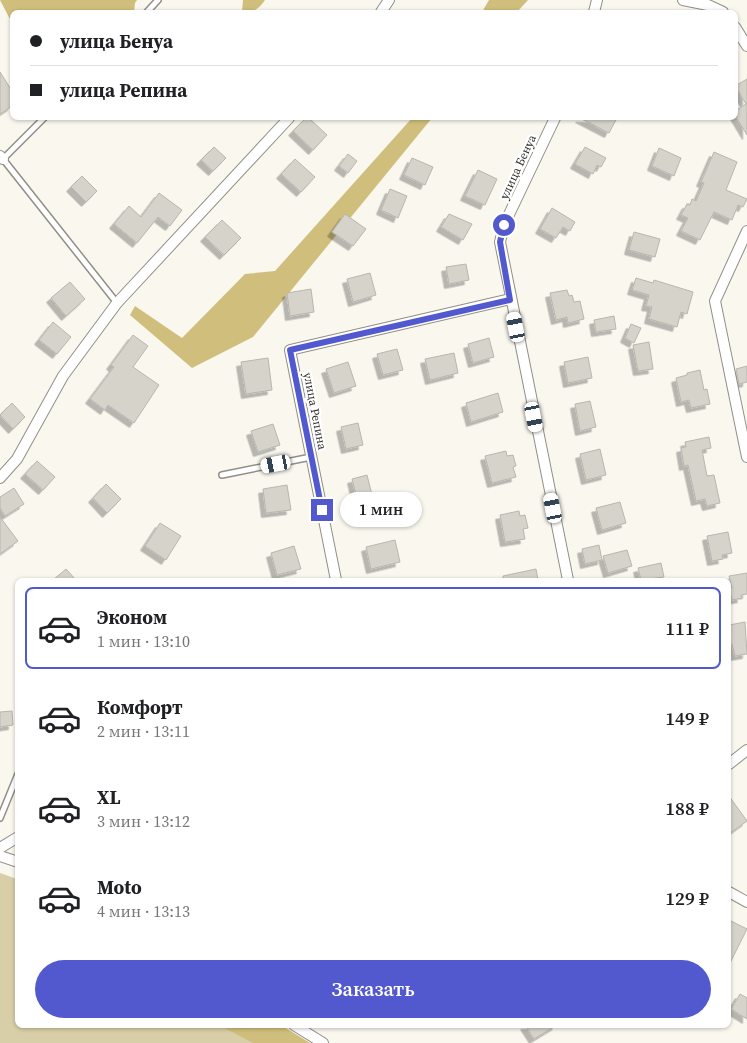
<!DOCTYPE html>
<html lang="ru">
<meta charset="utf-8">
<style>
:root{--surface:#fff;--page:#f6f6f6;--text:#202124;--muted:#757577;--line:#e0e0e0;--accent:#5259cf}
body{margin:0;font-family:"Source Serif 4",serif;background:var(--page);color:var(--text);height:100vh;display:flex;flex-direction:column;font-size:19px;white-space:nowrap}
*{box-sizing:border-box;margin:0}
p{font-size:16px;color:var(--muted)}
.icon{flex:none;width:28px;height:28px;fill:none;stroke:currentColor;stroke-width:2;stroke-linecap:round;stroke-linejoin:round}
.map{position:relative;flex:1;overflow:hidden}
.details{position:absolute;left:15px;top:578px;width:716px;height:450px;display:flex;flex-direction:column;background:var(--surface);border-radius:8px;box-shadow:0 1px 4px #0004}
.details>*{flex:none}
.banner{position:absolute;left:10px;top:10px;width:728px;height:110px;border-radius:8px;box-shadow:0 1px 4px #0004;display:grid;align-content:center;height:110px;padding:0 20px;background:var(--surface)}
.end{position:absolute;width:22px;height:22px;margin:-11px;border:6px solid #5259cf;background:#fff;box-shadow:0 0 0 2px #fff}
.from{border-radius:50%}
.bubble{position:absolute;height:35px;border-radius:18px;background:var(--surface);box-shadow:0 1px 4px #0004;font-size:16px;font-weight:600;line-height:35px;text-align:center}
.car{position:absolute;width:15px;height:30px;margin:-15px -8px;border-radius:6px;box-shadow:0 0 4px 1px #0007;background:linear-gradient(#fff 24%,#345 0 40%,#fff 0 76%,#345 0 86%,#fff 0)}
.banner b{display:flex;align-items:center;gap:18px;height:48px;font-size:19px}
.banner b+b{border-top:1px solid var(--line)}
.banner i{width:12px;height:12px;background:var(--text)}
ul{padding:9px 0 0;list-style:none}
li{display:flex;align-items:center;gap:15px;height:82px;margin:0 10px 8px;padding:0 10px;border:2px solid transparent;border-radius:8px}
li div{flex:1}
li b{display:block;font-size:19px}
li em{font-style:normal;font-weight:600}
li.selected{border-color:var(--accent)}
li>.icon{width:45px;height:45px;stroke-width:1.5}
.action{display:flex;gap:10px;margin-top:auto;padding:10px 20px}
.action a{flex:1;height:58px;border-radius:30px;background:var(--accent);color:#fff;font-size:20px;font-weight:600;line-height:58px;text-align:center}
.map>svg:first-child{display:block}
</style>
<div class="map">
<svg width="747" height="1043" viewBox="0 0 747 1043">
<defs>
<filter id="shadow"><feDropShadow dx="-4.5" dy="4.5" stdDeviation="0" flood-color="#0004"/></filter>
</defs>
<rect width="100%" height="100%" fill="#f9f7ee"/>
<path fill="#d8cea7" d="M0,873l17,6 1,146h244l29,18h-291z"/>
<g fill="#d0bf7c">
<path d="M0,0h137l-2,3 -1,9h-122v11z"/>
<path d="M243,0h22c-7,10 -11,12 -23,12z"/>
<path d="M489,0h39l-11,12h-35z"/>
<path d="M412,118h20l-179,219 -61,31 -62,-53 5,-9 47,32 63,-64 30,-3z"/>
<path d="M219,1025h62l29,18h-57z"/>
</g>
<g fill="#d5d3ca" stroke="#b8b6ae" filter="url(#shadow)">
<path d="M0,72l12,19v15l-12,8z"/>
<path d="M747,79v56l-12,-20v-4l11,-7 -11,-18z"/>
<path d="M306,118h3l18,17 -14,15 -20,-19z"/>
<path d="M580,118h37l-8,15z"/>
<path d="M214,147l12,11 -13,13 -12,-11z"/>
<path d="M585,147l21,11 -5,9 -4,-2 -4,9 -18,-10z"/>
<path d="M659,148l22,10 -7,18 -22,-10z"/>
<path d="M714,152l23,10 -11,28 21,9 -4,8 -5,-2 -6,15 -18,-8 -14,28 -19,-9 7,-13 -7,-3 6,-11 3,1 2,-6 4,2 8,-18 -3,-1z"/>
<path d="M348,154l9,7 -9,12 -9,-7z"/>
<path d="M412,158l21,9 -8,18 -21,-10z"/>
<path d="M295,159l20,18 -14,15 -20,-18z"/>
<path d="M478,170l19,9 -12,26 -20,-9z"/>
<path d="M82,176l15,15 -11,11 -15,-15z"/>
<path d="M390,189l17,7 -9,22 -17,-8z"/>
<path d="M159,193l23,17 -12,16 -12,-9 -21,26 -23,-19 15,-18 12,11z"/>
<path d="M552,208l23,14 -5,9 -7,-4 -7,11 -16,-9z"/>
<path d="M345,214l21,15 -13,17 -21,-14z"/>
<path d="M449,214l23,10 -9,16 -22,-13z"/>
<path d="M222,220l19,18 -17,17 -19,-18z"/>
<path d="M634,232l26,7 -5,18 -26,-7z"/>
<path d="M466,264l3,16 -20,4 -3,-17z"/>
<path d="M370,273l6,22 -23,7 -6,-23z"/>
<path d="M636,278l17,5 1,-3 39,12 -6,22 -6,-2 -4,15 -28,-8 3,-12 -6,-1 3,-11 -17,-5z"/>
<path d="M70,282l15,17 -19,17 -15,-18z"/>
<path d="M311,289l3,23 -24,4 -3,-23z"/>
<path d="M567,290l2,6 3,-1 2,7 6,-1 4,18 -16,4 -1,-6 -11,3 -6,-27z"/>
<path d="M614,316l2,13 -20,3 -2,-12z"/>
<path d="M53,322l18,15 -14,17 -18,-14z"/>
<path d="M631,324l10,4 -7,15 -9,-5z"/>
<path d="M133,335l15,11 -15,21 26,18 -25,38 -26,-18 -3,5 -15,-11 24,-32 -3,-2z"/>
<path d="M489,338l5,19 -21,6 -5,-19z"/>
<path d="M649,342l4,27 -15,2 -5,-26z"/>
<path d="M397,349l6,21 -20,5 -6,-21z"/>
<path d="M454,353l4,20 -28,7 -5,-21z"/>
<path d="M588,357l4,21 -24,5 -4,-21z"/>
<path d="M268,358l4,32 -26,4 -5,-32z"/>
<path d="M348,362l8,24 -22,7 -8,-24z"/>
<path d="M747,366v16l-8,2 -3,-15z"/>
<path d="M700,370l4,20 3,-1 3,15 -19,4 -2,-8 -8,2 -5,-24 11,-3v-2z"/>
<path d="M498,393l5,19 -32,10 -5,-19z"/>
<path d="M590,401l6,26 -16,4 -5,-27z"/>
<path d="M12,403l13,14 -12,12 -13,-14z"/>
<path d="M358,423l5,22 -17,4 -5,-22z"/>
<path d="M273,424l7,21 -22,7 -7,-21z"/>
<path d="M709,437l2,11 -9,2 5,26 7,-1 6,28 -13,3 -2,-7 -9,2 -8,-36 -4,1 -3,-18 5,-1 -1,-5z"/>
<path d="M600,449l6,26 -20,5 -6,-26z"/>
<path d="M506,451l1,5 6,-1 3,11 -3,1 3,10 -24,6 -7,-27z"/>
<path d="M37,461l18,16 -12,13 -18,-16z"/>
<path d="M367,475l9,36 -15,4 -9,-36z"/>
<path d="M106,484l15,15 -14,14 -14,-15z"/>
<path d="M287,485l4,25 -25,3 -3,-24z"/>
<path d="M14,488l10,16 -19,12 -5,-8v-11z"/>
<path d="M620,502l6,21 -24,7 -6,-22z"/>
<path d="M519,511l1,5 5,-1 3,13 -5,1 2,10 -20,3 -5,-27z"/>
<path d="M0,517l18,24 -18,13z"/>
<path d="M160,523l21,13 -15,24 -21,-14z"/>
<path d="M728,532l4,21 -10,2 1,4 -11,2 -5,-25z"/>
<path d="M395,540l5,22 -29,7 -5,-22z"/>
<path d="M599,545l3,15 -17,4 -3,-15z"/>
<path d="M294,546l7,23 -24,6 -6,-22z"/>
<path d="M627,550l5,16 -24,7 -5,-17z"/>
<path d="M661,563l3,14 -23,3 -3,-12z"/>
<path d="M66,569l10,11h-23z"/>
<path d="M536,569l2,11h-35v-4z"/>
<path d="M747,573v21l-6,1 1,3 -10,2 -3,-12h3l-3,-12z"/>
<path d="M745,622l2,32 -12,2 -3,-12 -3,1v-20z"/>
<path d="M12,711l1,14 -13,2v-15z"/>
<path d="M729,796l18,25 -18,13z"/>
<path d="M729,920l18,9 -18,36z"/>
<path d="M740,994l7,4v21l-16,-10z"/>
<path d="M525,1025h32l-23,14z"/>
</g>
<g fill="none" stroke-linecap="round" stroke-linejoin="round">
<defs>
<g id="lane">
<path d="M147,12l11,-12"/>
<path d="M44,118l-41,41 114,144"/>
<path d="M222,475l89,-18"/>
<path d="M0,818l18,-44"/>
</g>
<g id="street">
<path d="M683,0l25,5 15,7"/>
<path d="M381,12l8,-12"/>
<path d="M594,12l3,-12"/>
<path d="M735,27l12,19"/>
<path d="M555,118l-51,107 -4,17 68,338"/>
<path d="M0,156l3,3"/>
<path d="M747,231l-32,70 32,156"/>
<path d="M0,478l17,-19 46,-83 54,-73 172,-185"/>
<path d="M336,580l-46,-230 220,-51"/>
<path d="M729,764l18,-14"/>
<path d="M0,848l18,-11"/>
<path d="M0,856l18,6"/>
<path d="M729,892l18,10"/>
<path d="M294,1025l29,18"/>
</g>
</defs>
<use href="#lane" stroke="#918f87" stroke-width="8"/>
<use href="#street" stroke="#918f87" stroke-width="12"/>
<use href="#lane" stroke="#fff" stroke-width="5"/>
<use href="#street" stroke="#fff" stroke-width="10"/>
</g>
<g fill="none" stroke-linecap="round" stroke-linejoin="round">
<path stroke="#5259cf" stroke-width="6" d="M322,510l-32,-160 220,-50 -10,-58 4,-17"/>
</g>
<g text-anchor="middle" stroke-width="5" stroke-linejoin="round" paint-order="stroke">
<g font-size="12" fill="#302f2c" stroke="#fff">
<text transform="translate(518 167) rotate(-65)" y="4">улица Бенуа</text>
<text transform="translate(315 411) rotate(79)" y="4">улица Репина</text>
</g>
</g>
</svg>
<i class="end from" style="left:504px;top:225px"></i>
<i class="end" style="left:322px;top:510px"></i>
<div class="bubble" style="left:340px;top:492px;width:82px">1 мин</div>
<i class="car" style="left:516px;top:327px;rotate:349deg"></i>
<i class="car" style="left:534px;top:417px;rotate:169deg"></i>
<i class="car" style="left:276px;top:464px;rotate:259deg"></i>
<i class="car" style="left:553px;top:508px;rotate:349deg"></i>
<div class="banner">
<b><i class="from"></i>улица Бенуа</b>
<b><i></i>улица Репина</b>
</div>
<section class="details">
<ul>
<li class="selected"><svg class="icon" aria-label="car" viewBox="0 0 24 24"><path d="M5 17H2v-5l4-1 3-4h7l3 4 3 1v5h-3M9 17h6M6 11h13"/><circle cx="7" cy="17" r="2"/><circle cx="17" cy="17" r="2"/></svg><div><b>Эконом</b><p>1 мин · 13:10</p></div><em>111 ₽</em></li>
<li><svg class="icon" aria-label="car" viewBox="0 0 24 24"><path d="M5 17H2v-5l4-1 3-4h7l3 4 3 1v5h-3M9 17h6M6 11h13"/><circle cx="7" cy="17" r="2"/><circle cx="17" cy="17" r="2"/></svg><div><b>Комфорт</b><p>2 мин · 13:11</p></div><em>149 ₽</em></li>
<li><svg class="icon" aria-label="car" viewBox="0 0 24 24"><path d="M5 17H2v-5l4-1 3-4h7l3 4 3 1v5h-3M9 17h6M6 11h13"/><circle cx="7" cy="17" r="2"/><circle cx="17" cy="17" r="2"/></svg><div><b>XL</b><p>3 мин · 13:12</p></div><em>188 ₽</em></li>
<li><svg class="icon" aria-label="car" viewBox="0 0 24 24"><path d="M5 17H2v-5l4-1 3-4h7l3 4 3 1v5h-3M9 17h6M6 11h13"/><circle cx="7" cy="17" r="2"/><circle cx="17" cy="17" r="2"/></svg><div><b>Moto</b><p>4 мин · 13:13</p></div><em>129 ₽</em></li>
</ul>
<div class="action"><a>Заказать</a></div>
</section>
</div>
